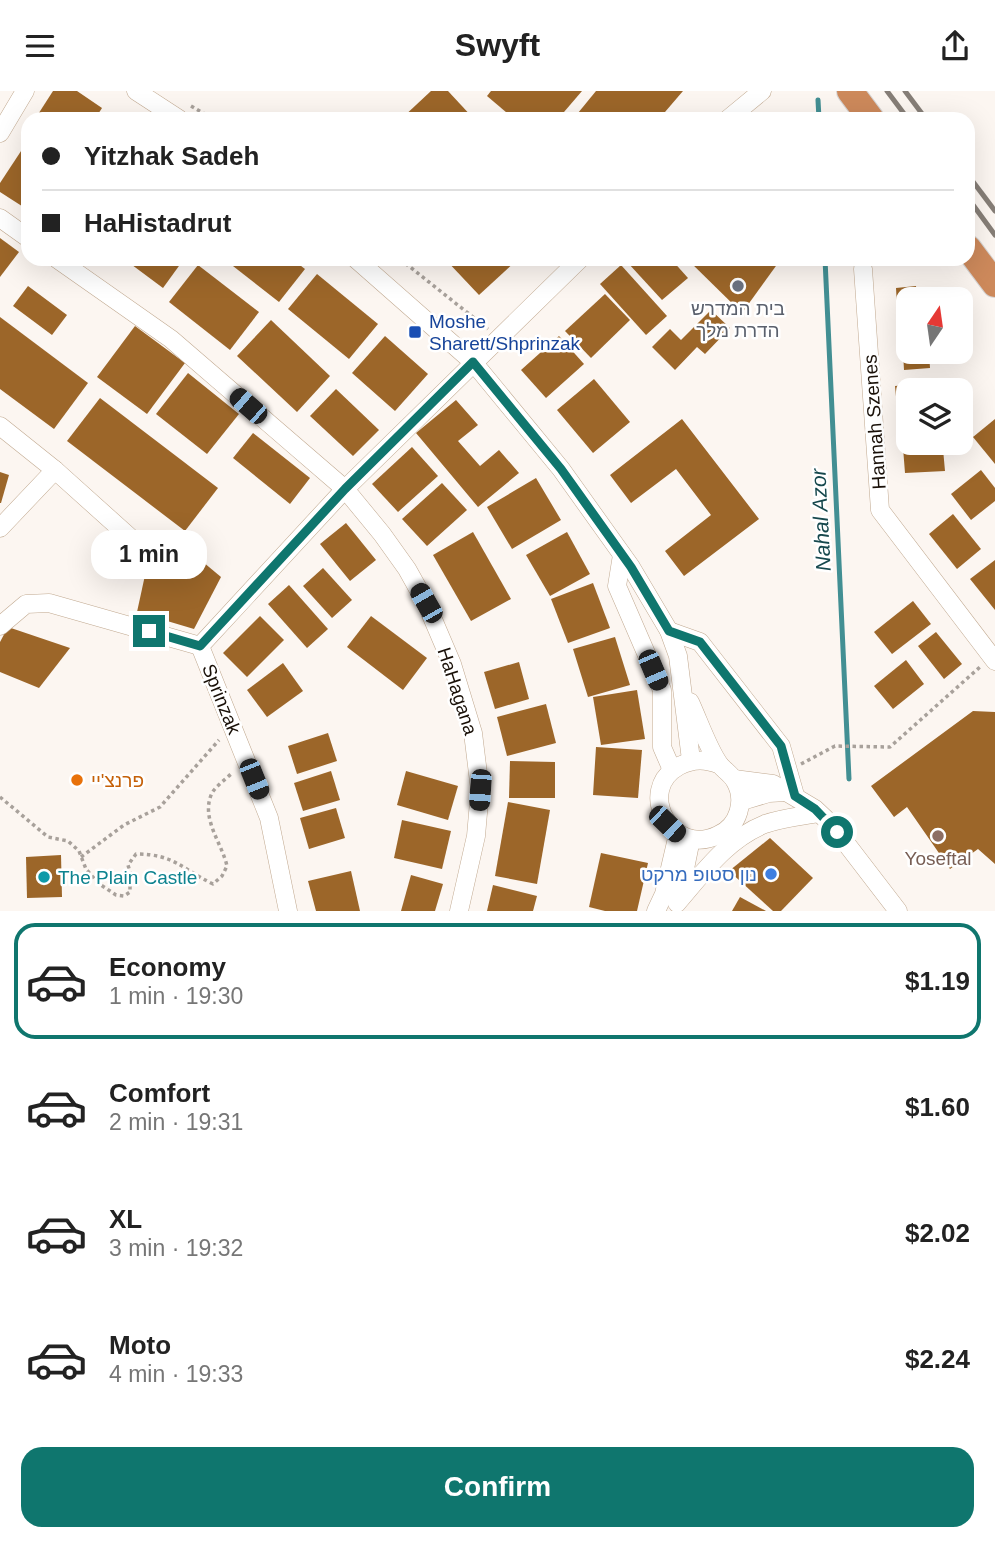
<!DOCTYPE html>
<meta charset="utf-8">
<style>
:root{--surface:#fff;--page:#f2f2f2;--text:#222;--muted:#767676;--line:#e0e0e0;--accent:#0f766e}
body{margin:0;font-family:Helvetica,"Noto Sans Hebrew",sans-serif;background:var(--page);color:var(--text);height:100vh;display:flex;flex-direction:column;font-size:26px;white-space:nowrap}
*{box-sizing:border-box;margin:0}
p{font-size:23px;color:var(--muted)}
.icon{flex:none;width:38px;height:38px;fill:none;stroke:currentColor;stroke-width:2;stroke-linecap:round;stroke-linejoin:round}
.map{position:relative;height:820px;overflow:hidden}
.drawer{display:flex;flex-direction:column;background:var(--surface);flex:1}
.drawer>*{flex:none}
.guide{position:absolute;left:21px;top:21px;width:954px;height:154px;border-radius:21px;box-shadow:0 7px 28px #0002;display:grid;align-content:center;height:154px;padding:0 21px;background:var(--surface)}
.needle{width:46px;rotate:13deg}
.buttons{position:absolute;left:896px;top:196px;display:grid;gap:14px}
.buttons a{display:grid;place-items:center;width:77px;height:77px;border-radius:14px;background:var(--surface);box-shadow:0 7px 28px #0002;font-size:35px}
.end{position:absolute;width:32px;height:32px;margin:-16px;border:9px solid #0f766e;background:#fff;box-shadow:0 0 0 4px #fff}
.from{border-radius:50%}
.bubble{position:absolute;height:49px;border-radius:21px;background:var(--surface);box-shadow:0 7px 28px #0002;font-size:23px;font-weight:600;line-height:49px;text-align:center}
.car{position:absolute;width:21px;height:42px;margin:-21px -10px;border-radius:9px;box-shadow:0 0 5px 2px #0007;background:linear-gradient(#222 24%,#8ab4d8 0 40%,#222 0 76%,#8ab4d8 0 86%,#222 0)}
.guide b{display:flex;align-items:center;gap:24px;height:66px;font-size:26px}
.guide b+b{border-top:2px solid var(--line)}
.guide i{width:18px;height:18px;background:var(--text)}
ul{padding:12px 0 0;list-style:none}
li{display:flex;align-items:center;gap:21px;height:116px;margin:0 14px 10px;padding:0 7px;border:4px solid transparent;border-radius:21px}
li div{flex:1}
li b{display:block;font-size:26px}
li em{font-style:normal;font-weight:600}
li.active{border-color:var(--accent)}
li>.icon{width:63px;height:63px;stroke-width:1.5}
.primary-button{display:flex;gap:14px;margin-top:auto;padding:14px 21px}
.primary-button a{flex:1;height:80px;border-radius:21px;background:var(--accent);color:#fff;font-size:28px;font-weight:600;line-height:80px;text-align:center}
header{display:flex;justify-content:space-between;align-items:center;height:91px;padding:0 21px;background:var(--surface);font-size:32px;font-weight:600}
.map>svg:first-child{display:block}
</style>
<header><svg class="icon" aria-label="menu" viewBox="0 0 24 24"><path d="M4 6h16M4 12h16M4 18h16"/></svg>Swyft<svg class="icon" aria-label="share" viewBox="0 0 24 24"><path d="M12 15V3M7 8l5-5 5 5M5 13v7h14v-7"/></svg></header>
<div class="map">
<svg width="995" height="820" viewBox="0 0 995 820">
<rect width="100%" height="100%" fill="#fcf6f1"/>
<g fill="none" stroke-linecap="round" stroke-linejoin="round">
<g stroke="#428f93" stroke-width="5">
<path d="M818,9l1,19"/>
<path d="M825,168l24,520"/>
</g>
</g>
<g fill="#9c6629">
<path d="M53,0h24l25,17 -7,11h-60z"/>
<path d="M431,0h17l26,28h-73z"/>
<path d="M491,0h91l-24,28h-44l-27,-23z"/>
<path d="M596,0h87l-24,28h-74l-7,-6z"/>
<path d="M25,54l3,2v63l-28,-18v-9z"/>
<path d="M0,147l19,14 -19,25z"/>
<path d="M124,168h60l-21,29z"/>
<path d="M224,168h68l13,10 -26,33z"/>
<path d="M445,168h73l-39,36z"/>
<path d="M632,168h39l17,19 -26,22 -34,-37z"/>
<path d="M687,168h94l-39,54z"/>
<path d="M198,174l61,47 -29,38 -61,-48z"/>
<path d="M621,174l46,51 -21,19 -46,-51z"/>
<path d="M317,183l61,50 -29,35 -61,-50z"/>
<path d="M28,195l39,29 -15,20 -39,-29z"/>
<path d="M916,195l1,13h-9v25h-10l-2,-36z"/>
<path d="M605,203l25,26 -39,38 -26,-27z"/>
<path d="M711,219l19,18 -25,26 -8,-7 -22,23 -23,-23 18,-18 11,11z"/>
<path d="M0,226l88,66 -34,46 -54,-40z"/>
<path d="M271,229l59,56 -33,36 -60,-56z"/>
<path d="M135,235l50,37 -38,51 -50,-37z"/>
<path d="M902,243h6v18h21l1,16 -26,2z"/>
<path d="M385,245l43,38 -33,37 -43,-38z"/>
<path d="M559,245l25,28 -38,34 -25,-28z"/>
<path d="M188,282l51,41 -32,40 -51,-40z"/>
<path d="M594,288l36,43 -37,31 -36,-43z"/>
<path d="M937,291l1,8h-30v16l-11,1 -2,-21z"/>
<path d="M336,298l43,41 -26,26 -43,-40z"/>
<path d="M100,307l118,90 -33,43 -118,-90z"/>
<path d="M456,309l22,25 -20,16 22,25 19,-16 20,23 -41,34 -62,-74z"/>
<path d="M682,328l77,100 -75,57 -19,-25 46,-36 -35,-46 -45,34 -21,-28z"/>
<path d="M995,328v45l-22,-27z"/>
<path d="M908,330v22h14l1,8 20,-2 2,22 -40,2 -4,-51z"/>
<path d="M253,342l57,45 -20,26 -57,-46z"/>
<path d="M412,356l26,29 -40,36 -26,-28z"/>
<path d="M981,379l14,18v13l-24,19 -20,-26z"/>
<path d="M0,381l9,3 -8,28h-1z"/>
<path d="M536,387l25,42 -49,29 -25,-42z"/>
<path d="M442,392l25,27 -40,36 -25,-27z"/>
<path d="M953,423l28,35 -24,20 -28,-35z"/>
<path d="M346,432l30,37 -26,21 -30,-37z"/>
<path d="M473,441l38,67 -40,22 -38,-66z"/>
<path d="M567,441l23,42 -40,22 -24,-41z"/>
<path d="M173,446l48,40 -27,52 -57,-17 10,-46z"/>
<path d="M995,469v50l-25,-31z"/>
<path d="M323,477l29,32 -20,18 -29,-32z"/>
<path d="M593,492l17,45 -42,15 -17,-44z"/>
<path d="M289,494l39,44 -21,19 -39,-44z"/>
<path d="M913,510l18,23 -39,30 -18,-22z"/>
<path d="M260,525l24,24 -37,37 -24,-24z"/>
<path d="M371,525l56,42 -24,32 -56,-43z"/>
<path d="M8,536l62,21 -31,40 -39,-16v-30z"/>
<path d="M936,541l26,32 -18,15 -26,-33z"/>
<path d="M615,546l15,48 -42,12 -15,-48z"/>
<path d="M906,569l18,24 -31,25 -19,-23z"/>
<path d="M519,571l10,37 -34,10 -11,-37z"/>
<path d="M283,572l20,28 -36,26 -20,-27z"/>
<path d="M637,599l8,49 -44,6 -8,-48z"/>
<path d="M546,613l10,39 -49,13 -10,-39z"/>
<path d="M973,620l22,1v152l-17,-15 -28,20 -43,-62 -13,10 -23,-31z"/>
<path d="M328,642l9,28 -40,13 -9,-28z"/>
<path d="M596,656l46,3 -4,48 -45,-3z"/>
<path d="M510,670l45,1v36h-46z"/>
<path d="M331,680l9,29 -37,11 -9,-28z"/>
<path d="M406,680l52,15 -10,34 -51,-15z"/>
<path d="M508,711l42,8 -13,74 -42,-8z"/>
<path d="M336,717l9,30 -36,11 -9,-31z"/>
<path d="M402,729l49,11 -9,38 -48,-11z"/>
<path d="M770,747l43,40 -32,33h-8l-44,-40z"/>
<path d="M601,762l47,10 -11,48h-32l-16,-4z"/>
<path d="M61,764l1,42 -35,1 -1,-41z"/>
<path d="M351,780l9,40h-44l-8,-30z"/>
<path d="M411,784l32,9 -8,27h-34z"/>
<path d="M493,794l44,11 -4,15h-46z"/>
<path d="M740,806l26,14h-34z"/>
</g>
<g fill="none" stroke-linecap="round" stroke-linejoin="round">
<defs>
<g id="minor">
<path d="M136,0l43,28"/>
<path d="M728,28l34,-28"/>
<path d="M0,42l25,-42"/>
<path d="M0,127l28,20"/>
<path d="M57,168l114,80 174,150 37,45 25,35 19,34 26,61 21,69 7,57 -4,46 -17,75"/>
<path d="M356,168l117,103 88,107 70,98 38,64 9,25 13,104"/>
<path d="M863,178l17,241 115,151"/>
<path d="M0,335l55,44 89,80"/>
<path d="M0,437l55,-58"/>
<path d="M622,464l-5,31 45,104v57l10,23"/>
<path d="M0,535l26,-22 23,-1 151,43"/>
<path d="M669,540l31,11 81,104 14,49"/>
<path d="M690,611c8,17 19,49 30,63 5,6 11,9 15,16 11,19 4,45 -17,54 -46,23 -83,-45 -39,-69 15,-7 26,-7 41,-1"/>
<path d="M734,688l39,5 42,25 17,16 66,86"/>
<path d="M742,710l27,-8 17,-1"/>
<path d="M679,807l12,-59"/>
<path d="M677,812c26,-30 50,-64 88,-79 17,-6 37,-8 54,-11"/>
<path d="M288,820l-19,-93 -69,-172 145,-157 235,-230"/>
<path d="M656,820l8,-17 14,-60"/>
</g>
<g id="highway">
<path d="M850,0l21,28"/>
<path d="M968,157l27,36"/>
</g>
</defs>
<use href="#minor" stroke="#c1a990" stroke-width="19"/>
<use href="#highway" stroke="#d6d4d3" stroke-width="28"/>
<g stroke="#a8a19b" stroke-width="3.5" stroke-dasharray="3.5 3.5" stroke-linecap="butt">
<path d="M191,15l22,13"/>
<path d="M400,168l88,70"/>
<path d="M801,673l34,-18 55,1 90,-80"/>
<path d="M0,706l48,40 20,4 11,10 7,18 12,14 18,12 8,1 6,-4v-20l-2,-7 8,-11c38,0 46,15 77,30l9,-8 5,-10c-5,-23 -27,-48 -15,-73 4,-7 14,-14 20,-20"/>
<path d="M81,766l43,-32 36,-18 59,-67"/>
</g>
<use href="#minor" stroke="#fff" stroke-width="18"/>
<use href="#highway" stroke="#cd895b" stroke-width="26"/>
<g stroke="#867e77" stroke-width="5">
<path d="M887,0l21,28"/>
<path d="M905,0l21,28"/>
<path d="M968,84l27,36"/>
<path d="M968,107l27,37"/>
</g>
</g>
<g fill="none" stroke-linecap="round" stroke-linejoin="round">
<path stroke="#0f766e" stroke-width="9" d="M149,540l51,15 145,-157 128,-127 88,107 70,98 38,64 31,11 81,104 14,50 20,13 22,23"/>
</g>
<circle fill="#6b7280" stroke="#fff" stroke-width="2.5" cx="738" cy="195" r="7"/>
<rect fill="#1a4fb4" stroke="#fff" stroke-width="2.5" x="408" y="234" width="14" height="14" rx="3.5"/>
<circle fill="#e8710a" stroke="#fff" stroke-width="2.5" cx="77" cy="689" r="7"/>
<circle fill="#8d6e63" stroke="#fff" stroke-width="2.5" cx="938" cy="745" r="7"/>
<circle fill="#3f7fe0" stroke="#fff" stroke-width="2.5" cx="771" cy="783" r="7"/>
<circle fill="#0f9aa8" stroke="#fff" stroke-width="2.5" cx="44" cy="786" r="7"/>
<g text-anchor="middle" stroke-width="5" stroke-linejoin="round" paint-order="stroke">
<g font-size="19" fill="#5b616d" stroke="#fff">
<text x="738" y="224">בית המדרש<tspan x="738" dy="22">הדרת מלך</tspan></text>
</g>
<g font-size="19" fill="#164399" stroke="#fff" text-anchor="start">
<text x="429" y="237">Moshe<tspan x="429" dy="22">Sharett/Shprinzak</tspan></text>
</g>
<g font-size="19" fill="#191008" stroke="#fff">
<text transform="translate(874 331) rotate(-94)" y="7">Hannah Szenes</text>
<text transform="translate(458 600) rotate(72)" y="7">HaHagana</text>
<text transform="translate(222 608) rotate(68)" y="7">Sprinzak</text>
</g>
<g font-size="19" fill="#c56008" stroke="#fff" text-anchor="start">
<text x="91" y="696">פרנצ'יי</text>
</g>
<g font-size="19" fill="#785e54" stroke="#fff">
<text x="938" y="774">Yoseftal</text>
</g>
<g font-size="19" fill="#366cbe" stroke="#fff" text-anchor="end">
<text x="757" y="790">נון סטופ מרקט</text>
</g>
<g font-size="19" fill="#0d838f" stroke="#fff" text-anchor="start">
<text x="58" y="793">The Plain Castle</text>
</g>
<g font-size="21" font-style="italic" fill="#16484d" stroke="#fff">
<text transform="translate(821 429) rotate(-93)" y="7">Nahal Azor</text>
</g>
</g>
</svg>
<div class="buttons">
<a><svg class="needle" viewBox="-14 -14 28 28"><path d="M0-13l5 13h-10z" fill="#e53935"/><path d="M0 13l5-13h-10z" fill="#767676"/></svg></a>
<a><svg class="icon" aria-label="layers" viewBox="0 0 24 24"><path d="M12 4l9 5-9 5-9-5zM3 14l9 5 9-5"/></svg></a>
</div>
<i class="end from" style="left:837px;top:741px"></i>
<i class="end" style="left:149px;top:540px"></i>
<div class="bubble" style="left:91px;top:439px;width:116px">1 min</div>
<i class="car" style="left:248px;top:315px;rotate:311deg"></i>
<i class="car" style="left:426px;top:512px;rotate:330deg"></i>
<i class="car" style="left:653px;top:579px;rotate:157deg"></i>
<i class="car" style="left:254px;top:688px;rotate:158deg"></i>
<i class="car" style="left:480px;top:699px;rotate:184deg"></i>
<i class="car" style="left:667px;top:733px;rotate:134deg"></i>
<div class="guide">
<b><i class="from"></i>Yitzhak Sadeh</b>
<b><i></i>HaHistadrut</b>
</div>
</div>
<section class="drawer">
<ul>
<li class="active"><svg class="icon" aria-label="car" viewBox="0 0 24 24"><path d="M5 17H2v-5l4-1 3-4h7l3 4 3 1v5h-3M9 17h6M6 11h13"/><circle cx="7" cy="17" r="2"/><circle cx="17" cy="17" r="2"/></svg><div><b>Economy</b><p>1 min · 19:30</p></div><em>$1.19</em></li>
<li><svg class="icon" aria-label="car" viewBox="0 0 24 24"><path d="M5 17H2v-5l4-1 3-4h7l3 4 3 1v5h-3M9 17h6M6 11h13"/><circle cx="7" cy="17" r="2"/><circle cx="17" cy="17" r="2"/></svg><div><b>Comfort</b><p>2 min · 19:31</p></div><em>$1.60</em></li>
<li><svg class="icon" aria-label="car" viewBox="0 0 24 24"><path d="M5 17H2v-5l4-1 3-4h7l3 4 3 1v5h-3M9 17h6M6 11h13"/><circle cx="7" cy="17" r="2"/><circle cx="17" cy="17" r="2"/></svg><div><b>XL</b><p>3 min · 19:32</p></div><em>$2.02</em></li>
<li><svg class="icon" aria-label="car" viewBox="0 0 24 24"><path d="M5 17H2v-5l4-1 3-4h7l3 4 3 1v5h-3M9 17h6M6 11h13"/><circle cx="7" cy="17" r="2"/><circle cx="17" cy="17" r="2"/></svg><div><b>Moto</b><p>4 min · 19:33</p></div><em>$2.24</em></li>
</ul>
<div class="primary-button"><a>Confirm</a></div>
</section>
